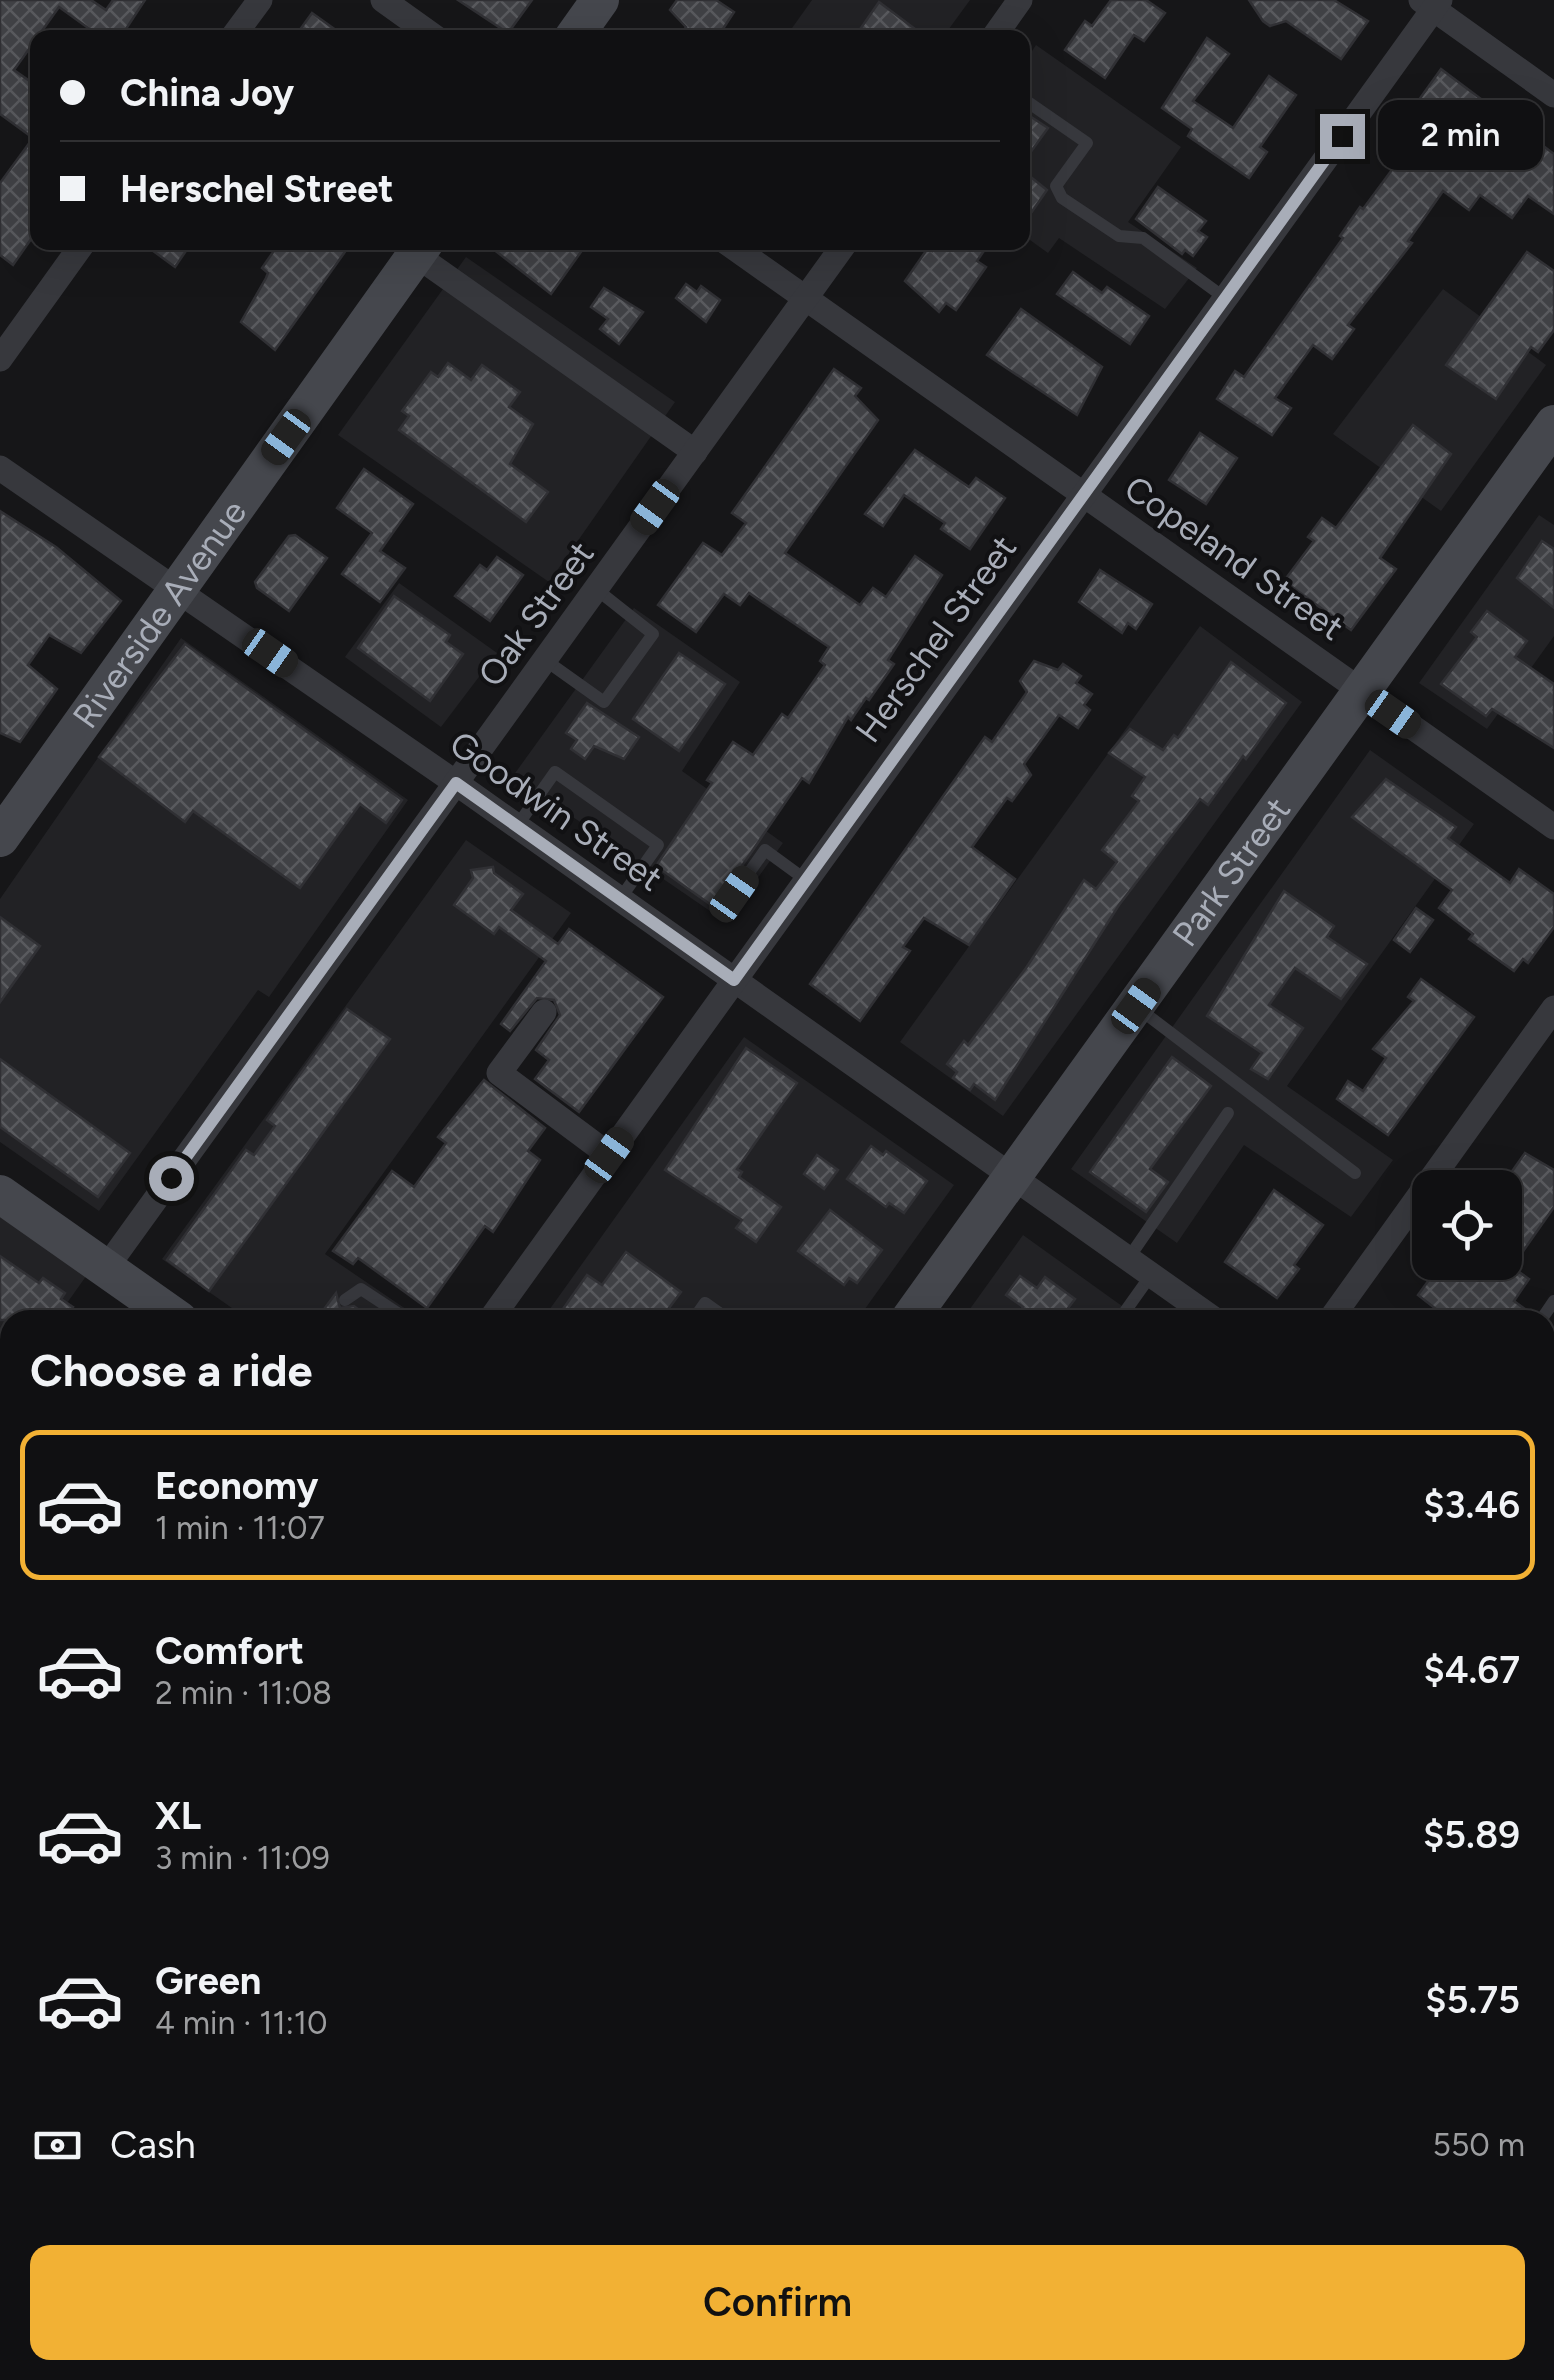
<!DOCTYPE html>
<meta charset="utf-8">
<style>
:root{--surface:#101012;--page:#1e1e20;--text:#f1f3f6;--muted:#9c9d9f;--line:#303032;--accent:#f2b134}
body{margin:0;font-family:Figtree,sans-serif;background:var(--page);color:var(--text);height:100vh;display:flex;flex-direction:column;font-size:38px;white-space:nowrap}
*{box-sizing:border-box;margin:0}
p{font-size:32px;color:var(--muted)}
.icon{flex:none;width:55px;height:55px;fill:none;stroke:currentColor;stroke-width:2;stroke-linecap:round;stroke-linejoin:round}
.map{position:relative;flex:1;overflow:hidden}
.panel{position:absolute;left:0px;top:1310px;width:1555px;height:1070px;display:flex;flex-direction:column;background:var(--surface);border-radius:30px 30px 0 0;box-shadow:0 10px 40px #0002,0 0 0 2px var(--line)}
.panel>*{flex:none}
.hud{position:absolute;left:30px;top:30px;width:1000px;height:220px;border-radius:20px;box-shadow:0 10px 40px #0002,0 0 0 2px var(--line);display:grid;align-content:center;height:220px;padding:0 30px;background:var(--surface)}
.controls{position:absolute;left:1412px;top:1170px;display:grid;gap:20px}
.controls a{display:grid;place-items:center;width:110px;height:110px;border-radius:20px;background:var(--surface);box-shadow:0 10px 40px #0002,0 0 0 2px var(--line);font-size:50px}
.end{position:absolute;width:45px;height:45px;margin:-22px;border:12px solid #a8adb8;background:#111;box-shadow:0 0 0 5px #111}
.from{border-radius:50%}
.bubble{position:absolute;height:70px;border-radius:20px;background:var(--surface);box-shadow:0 10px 40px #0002,0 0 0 2px var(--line);font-size:32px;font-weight:600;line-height:70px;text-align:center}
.car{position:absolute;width:30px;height:60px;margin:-30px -15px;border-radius:12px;box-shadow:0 0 8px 2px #0007;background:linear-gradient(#222 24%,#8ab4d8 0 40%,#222 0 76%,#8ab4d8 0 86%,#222 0)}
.hud b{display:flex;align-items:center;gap:35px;height:95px;font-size:38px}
.hud b+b{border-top:2px solid var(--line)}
.hud i{width:25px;height:25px;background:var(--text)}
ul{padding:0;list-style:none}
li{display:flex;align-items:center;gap:30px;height:150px;margin:0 20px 15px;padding:0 10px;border:5px solid transparent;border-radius:20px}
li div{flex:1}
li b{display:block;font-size:38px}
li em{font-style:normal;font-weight:600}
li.active{border-color:var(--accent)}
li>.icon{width:90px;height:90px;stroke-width:1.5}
h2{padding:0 30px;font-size:45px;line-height:120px}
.pay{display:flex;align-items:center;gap:25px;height:110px;padding:0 30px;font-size:38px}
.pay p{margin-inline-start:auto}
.action{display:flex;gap:20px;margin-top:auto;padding:20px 30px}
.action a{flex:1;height:115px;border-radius:20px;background:var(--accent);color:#111;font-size:40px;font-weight:600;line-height:115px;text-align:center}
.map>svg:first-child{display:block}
</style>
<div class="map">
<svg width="1554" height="2380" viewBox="0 0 1554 2380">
<defs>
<pattern id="park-crowns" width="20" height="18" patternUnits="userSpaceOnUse" patternTransform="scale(2.5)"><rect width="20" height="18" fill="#1e261f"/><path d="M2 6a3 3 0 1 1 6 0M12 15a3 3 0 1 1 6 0" fill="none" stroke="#3c433d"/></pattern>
<pattern id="water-ripples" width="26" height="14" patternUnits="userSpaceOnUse" patternTransform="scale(2.5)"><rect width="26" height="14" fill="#2c353c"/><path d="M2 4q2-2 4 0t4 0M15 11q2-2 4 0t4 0" fill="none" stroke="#485056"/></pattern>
<pattern id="building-cross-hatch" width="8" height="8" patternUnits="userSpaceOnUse" patternTransform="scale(2.5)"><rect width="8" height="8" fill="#404145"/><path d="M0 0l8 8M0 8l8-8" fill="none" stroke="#595a5e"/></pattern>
</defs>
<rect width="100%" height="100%" fill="#161618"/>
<g fill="#222225">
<path d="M812,0h158l-27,37 -158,1z"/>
<path d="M1036,45l145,102 -53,75 69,46 -32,41 -106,-71 -11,15 -25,-18v-170z"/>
<path d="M466,257l209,145 -126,180 -211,-147z"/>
<path d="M1443,289l103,76 -105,146 -108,-77z"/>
<path d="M1539,515l15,10v111l-67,93 -68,-46z"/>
<path d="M399,583l98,70 -56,74 -96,-70z"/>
<path d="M634,608l106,74 -58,89 101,72 -57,79 -213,-146z"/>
<path d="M1200,626l102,76 -299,414 -103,-74z"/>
<path d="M181,638l227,162 -139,197 -11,-7 -159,221 -99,-69v-243z"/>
<path d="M1370,750l104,74 -187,262 106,74 -42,57 -107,-72 -67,98 -106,-74z"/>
<path d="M466,840l105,73 -246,341 97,66h-173l-87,-61z"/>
<path d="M744,1037l210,148 -97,135h-315z"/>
<path d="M0,1211l89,61 -34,48h-45v19l-10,-7z"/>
<path d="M1023,1235l99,71 -10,14h-150z"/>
<path d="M10,1582v295l-5,2 -5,-3v-291z"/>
<path d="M1545,2041l9,6v55l-9,13z"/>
<path d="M0,2055l10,31v284h93l3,10h-106z"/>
</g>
<path fill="url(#park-crowns)" d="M887,2370h620l4,10h-620z"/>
<path fill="#1e261f" d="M173,2370h187l-30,10h-154z"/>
<path fill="url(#water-ripples)" d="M1108,2370h264l1,10h-252z"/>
<g fill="url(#building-cross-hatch)" stroke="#303034" stroke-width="2.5">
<path d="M0,0h91l15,10 7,-10h32l-25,38h-35l6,-8 -32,-23 -45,63 24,17v142l-25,36 -13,-10v-72l33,-45 -33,-24z"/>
<path d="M458,0h74l-24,33z"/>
<path d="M677,0h39l18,12 -17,26h-39l8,-11 -16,-17z"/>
<path d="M1111,0h35l19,13 -21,28 -10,-6 -29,43 -40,-28 20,-29 7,5z"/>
<path d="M1249,0h85l34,21 -27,38 -55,-38 -16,5 -7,-5z"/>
<path d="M879,2l48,36h-73z"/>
<path d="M312,13l35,25h-53z"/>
<path d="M1207,38l22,16 -36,47 40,27 36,-52 27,19 -36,52 7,5 -18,26 -61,-42 4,-7 -30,-21z"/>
<path d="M1441,69l113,85v60l-26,-18 -16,22 -32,-23 -11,15 -26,-19 -35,50 4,2 -64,82 6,4 -22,30 -19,-14 -38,53 16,10 -19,27 -55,-36 18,-28 9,6 99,-139 -3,-2 20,-29 3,2 54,-73 -16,-11z"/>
<path d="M1022,111l26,17 -26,36z"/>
<path d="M1022,170l25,20 -25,36z"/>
<path d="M1158,187l48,34 -8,10 9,6 -14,19 -8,-6 -3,4 -46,-35z"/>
<path d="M141,242h51l-17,25z"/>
<path d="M280,242h72l-77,108 -34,-28 25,-44 2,-5 -6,-5z"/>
<path d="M484,242h104l-37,52z"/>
<path d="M938,242h52l-13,19 9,6 -30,43 -10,-7 -7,9 -34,-31 23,-33 4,3z"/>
<path d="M1527,252l27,19v59l-16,22 -7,-5 -35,52 -50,-34z"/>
<path d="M1073,272l29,21 5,-6 42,29 -19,28 -73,-50z"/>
<path d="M686,284l11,8 4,-6 19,14 -14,22 -30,-24z"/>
<path d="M604,288l39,24 -24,32 -19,-15 8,-10 -17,-12z"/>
<path d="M1021,309l81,58 -25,48 -90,-60z"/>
<path d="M448,363l23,17 11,-15 38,27 -11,15 24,17 -23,40 38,28 -22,30 -127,-92 10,-14 -7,-5 29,-39 7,5z"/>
<path d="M834,369l27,19 -6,8 23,24 -93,133 75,52 13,-17 13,9 29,-41 27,19 -54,85 6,4 -25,36 -3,-2 -15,22 -3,-3 -39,66 -7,-5 -88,129 -58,-41 56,-83 -5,-3 26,-38 20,13 29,-41 6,4 37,-53 -5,-4 9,-14 -80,-54 -9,12 -16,-11 -28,38 -38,-27 45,-62 19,12 24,-32 -14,-10z"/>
<path d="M1413,425l38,29 -71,104 16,11 -45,61 -67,-49 30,-40 -6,-4 14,-19 14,10z"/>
<path d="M1200,433l37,25 -31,46 -37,-24z"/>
<path d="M915,450l54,37 7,-9 29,20 -35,51 -29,-20 4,-6 -41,-28 -21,31 -18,-12z"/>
<path d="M364,469l49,35 -33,47 25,17 -25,34 -38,-28 30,-41 -35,-25z"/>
<path d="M0,511l56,36 65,54 -40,52 -32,-18 -21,30 29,24 -37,53 -20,-9z"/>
<path d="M295,535l32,23 -38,53 -32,-23 -2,-6 34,-46z"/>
<path d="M1542,541l12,8v59l-37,-30z"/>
<path d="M497,557l26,18 -33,46 -35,-25 25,-31 7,5z"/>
<path d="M1100,570l52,34 -16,25 -8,-6 -6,10 -43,-31z"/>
<path d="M394,596l56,39 -4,7 17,12 -33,47 -72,-53z"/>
<path d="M1487,611l40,30 -12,16 39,27v64l-62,-39 -6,7 -45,-32 36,-47 -6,-5z"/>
<path d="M185,644l217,156 -16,23 -26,-19 -60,84 -107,-77 -8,11 -86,-65z"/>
<path d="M679,653l46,31 -46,67 -46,-32z"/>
<path d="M1034,661l24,9 5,-6 18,12 -5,7 16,11 -8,11 6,5 -12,18 -19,-13 -35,49 7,11 -19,26 -5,-3 -35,49 43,32 -46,66 -45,-27 -21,29 7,4 -50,70 -50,-37 175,-247 7,5 35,-50 -7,-11z"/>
<path d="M1231,662l55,41 -40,56 -3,-3 -35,49 -8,-6 -81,106 -124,195 -21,-16 -4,6 -17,-12 4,-6 -10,-8 17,-23 4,4 58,-77 58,-88 12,9 21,-27 -15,-12 37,-49 -7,-5 13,-19 -36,-24 21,-24 33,21 11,-15 4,3z"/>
<path d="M587,703l52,34 -15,22 -30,-13 -9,13 -14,-10 6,-9 -11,-7z"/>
<path d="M1386,779l70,48 -8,11 62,45 9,-14 35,25v33l-26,36 -5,-4 -9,12 -45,-32 4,-5 -34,-26 13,-18 -100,-73z"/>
<path d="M493,867l1,6 29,21 -12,16 47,34 11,-15 94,68 -84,115 -44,-33 14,-19 -13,-10 24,-35 -6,-15 -17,-2 -27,33 -9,-7 45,-63 -47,-34 -5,7 -40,-29 19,-27 -2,-8z"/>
<path d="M1284,891l50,35 -7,11 40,27 -26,35 -46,-31 -26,37 34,23 -35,51 -17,-10 11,-16 -55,-37z"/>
<path d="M1416,908l17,12 -23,32 -16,-12z"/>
<path d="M0,917l40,29 -40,56z"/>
<path d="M1421,979l53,38 -86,118 -51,-36 11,-18 15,10 23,-33 -13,-9 41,-48 -6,-4z"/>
<path d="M347,1009l43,30 -181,252 -42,-31 79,-110 8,5 21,-29 -8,-6z"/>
<path d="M746,1048l51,35 -60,86 5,3 -3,5 42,30 -25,35 -20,-14 6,-8 -77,-50z"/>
<path d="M1172,1057l39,29 -61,83 18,13 -22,30 -56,-40z"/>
<path d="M0,1059l130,94 -32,44 -98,-70z"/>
<path d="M484,1080l61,48 -17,23 12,9 -47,72 -8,-6 -58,82 -69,-50 -5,6 -20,-13 59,-80 22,16 32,-44 -8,-6z"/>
<path d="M871,1146l12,9 3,-4 41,30 -23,32 -15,-10 -3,4 -39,-28z"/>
<path d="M1525,1153l29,17v37l-42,60 17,12 -15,22 19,14 -2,5h-81l-32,-25 24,-33h63v-74l-4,-1z"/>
<path d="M817,1155l21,15 -14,19 -20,-15z"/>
<path d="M1274,1190l49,35 -29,40 5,4 -22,29 -52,-36z"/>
<path d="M830,1210l52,40 -25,33 -8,-5 -5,7 -46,-34z"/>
<path d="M626,1252l55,40 -21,28h-82l-15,-11 24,-34 15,10z"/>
<path d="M0,1256l39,27 4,-5 22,15 -4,6 12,8 -10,13h-63z"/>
<path d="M1020,1276l17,12 8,-11 30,22 -16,21h-45l9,-13 -17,-12z"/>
<path d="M336,1293l4,15 14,-2 18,14h-56z"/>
</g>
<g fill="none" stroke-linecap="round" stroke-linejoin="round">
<g stroke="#37383d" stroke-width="12">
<path d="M1022,98l65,45 -31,43 6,12 57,38 24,2 82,60"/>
<path d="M545,660l59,42 49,-68 -57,-45"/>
<path d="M517,826l38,-54 103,73 -38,54"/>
<path d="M734,894l31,-44 41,30"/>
<path d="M1138,1008l217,165"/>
<path d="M1128,1259l100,-146"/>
<path d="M345,1300l16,-11 47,31"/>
<path d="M693,1320l12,-17 24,17"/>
<path d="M1119,1320l32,-45"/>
<path d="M1541,1320l13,-19"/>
<path d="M0,2305l10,-3"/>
</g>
<g stroke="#37383d" stroke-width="25">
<path d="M383,0l53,38"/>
<path d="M1421,0l133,95"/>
<path d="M232,38l28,-38"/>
<path d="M993,38l27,-38"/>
<path d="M726,242l828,585"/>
<path d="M416,255l279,197"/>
<path d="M0,359l84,-117"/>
<path d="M0,468l456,315 759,537"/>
<path d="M544,1012l-45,61 110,82"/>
<path d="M106,1268l740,-1026"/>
<path d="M490,1320l950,-1320"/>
<path d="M1330,1320l224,-312"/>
<path d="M1545,1553l9,6"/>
<path d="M0,1901l10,-3"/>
<path d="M0,1971l10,31"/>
<path d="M1545,2286l9,6"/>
<path d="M129,2370l3,10"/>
</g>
<g stroke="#45474d" stroke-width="38">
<path d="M573,38l27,-38"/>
<path id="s1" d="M0,838l425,-596"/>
<path d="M0,1194l179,126"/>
<path id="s2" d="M909,1320l645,-896"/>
<path d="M1545,1603l9,-12"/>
<path d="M1545,2190l9,-12"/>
<path d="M1545,2316l9,21"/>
<path d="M845,2370l3,10"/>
<path d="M476,2380l31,-10"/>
</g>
</g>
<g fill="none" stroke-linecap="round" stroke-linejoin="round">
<path stroke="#a8adb8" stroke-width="12" d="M171,1178l285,-395 278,197 608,-844"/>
</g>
<g text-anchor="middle" stroke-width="8" stroke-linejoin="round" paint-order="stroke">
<g font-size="35" fill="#a8adb8" stroke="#111113">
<text transform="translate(1234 558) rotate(35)" y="12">Copeland Street</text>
<text dy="12" stroke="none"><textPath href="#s1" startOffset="275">Riverside Avenue</textPath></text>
<text transform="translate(536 614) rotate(-54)" y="12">Oak Street</text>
<text transform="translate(936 639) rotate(-54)" y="12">Herschel Street</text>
<text transform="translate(556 811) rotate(35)" y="12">Goodwin Street</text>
<text dy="12" stroke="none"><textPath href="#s2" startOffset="552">Park Street</textPath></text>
</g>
</g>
</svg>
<div class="controls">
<a><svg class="icon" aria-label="locate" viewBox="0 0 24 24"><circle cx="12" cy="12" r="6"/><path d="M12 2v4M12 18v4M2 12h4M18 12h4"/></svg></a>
</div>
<i class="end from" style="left:171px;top:1178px"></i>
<i class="end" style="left:1342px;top:136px"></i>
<div class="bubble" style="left:1378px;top:100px;width:165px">2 min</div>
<i class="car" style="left:286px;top:437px;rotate:216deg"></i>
<i class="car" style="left:655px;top:507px;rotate:216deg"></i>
<i class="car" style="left:270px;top:653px;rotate:125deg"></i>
<i class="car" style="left:1393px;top:714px;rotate:125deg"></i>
<i class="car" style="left:734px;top:894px;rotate:35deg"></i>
<i class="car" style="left:1136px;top:1006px;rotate:36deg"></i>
<i class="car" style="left:609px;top:1155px;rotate:36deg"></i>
<div class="hud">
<b><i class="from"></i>China Joy</b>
<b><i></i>Herschel Street</b>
</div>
<section class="panel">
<h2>Choose a ride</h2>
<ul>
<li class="active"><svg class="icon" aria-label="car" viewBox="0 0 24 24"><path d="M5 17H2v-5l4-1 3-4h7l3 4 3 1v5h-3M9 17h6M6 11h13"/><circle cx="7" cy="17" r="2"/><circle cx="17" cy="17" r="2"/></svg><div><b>Economy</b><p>1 min · 11:07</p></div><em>$3.46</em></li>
<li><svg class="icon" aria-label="car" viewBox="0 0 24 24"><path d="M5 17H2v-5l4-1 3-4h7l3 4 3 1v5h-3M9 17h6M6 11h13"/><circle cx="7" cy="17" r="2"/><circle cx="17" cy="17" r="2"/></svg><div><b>Comfort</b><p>2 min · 11:08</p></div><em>$4.67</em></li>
<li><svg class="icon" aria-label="car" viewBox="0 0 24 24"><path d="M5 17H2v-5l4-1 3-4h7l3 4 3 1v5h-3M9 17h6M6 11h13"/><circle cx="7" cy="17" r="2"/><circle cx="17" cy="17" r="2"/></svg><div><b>XL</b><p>3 min · 11:09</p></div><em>$5.89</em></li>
<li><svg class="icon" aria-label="car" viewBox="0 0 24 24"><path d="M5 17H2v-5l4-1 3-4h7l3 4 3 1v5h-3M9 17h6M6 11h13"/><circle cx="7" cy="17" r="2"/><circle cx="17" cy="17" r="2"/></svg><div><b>Green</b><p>4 min · 11:10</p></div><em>$5.75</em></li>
</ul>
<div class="pay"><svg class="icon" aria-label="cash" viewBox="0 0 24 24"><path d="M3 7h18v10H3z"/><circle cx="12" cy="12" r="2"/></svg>Cash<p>550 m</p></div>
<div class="action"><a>Confirm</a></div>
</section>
</div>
